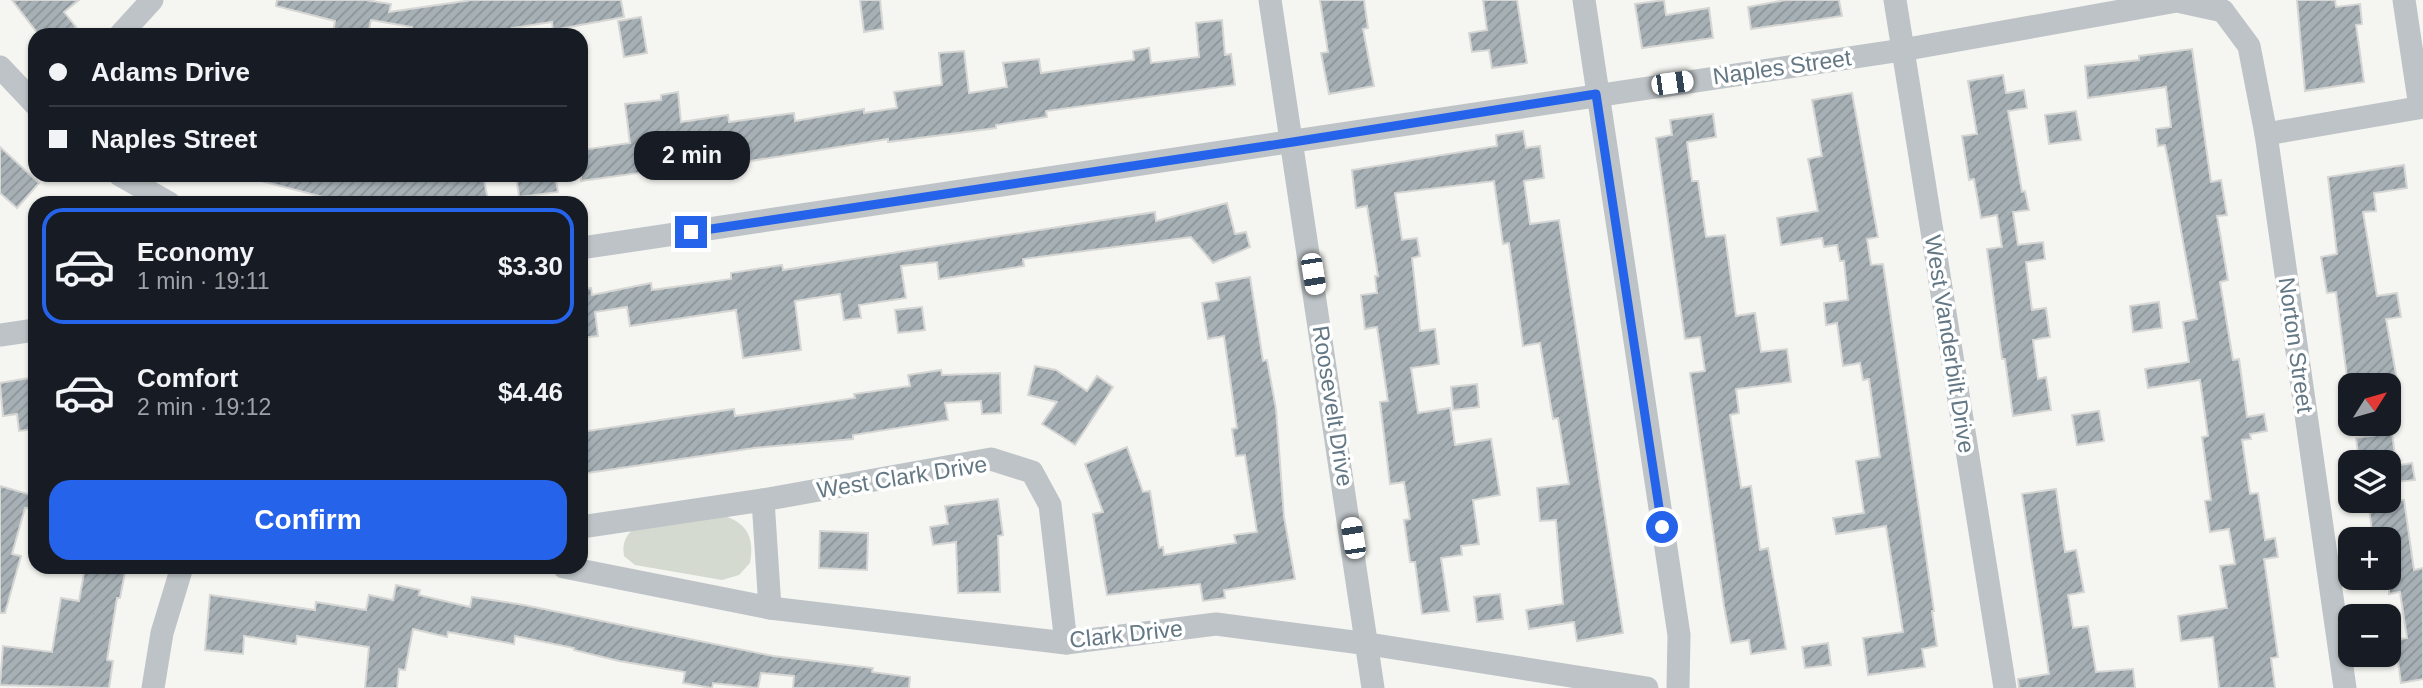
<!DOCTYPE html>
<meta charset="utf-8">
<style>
:root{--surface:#171b24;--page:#20242c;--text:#f1f3f6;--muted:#9ea1a6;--line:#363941;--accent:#2563eb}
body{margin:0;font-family:Helvetica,sans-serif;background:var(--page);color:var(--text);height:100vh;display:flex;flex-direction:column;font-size:26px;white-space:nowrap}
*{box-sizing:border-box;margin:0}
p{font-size:23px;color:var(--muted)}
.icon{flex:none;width:38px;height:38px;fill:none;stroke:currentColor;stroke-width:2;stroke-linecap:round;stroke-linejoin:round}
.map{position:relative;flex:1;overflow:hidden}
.details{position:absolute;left:28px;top:196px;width:560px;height:378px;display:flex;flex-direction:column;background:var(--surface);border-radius:21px;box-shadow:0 2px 5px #0004}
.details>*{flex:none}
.banner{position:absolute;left:28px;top:28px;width:560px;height:154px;border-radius:21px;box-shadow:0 2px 5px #0004;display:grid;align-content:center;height:154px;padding:0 21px;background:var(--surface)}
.needle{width:46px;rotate:53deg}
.controls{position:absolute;left:2338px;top:373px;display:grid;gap:14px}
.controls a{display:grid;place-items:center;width:63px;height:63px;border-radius:14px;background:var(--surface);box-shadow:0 2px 5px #0004;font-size:35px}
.end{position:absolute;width:32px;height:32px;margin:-16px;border:9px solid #2563eb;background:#fff;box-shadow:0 0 0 4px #fff}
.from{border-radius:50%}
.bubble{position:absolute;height:49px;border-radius:21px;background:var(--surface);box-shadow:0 2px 5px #0004;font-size:23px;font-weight:700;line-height:49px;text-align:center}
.car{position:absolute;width:21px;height:42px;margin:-21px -10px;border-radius:9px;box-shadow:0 0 5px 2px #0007;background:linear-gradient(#fff 24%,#345 0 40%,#fff 0 76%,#345 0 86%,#fff 0)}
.banner b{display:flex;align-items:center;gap:24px;height:66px;font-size:26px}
.banner b+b{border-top:2px solid var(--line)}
.banner i{width:18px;height:18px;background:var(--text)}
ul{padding:12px 0 0;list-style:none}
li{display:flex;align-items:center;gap:21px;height:116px;margin:0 14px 10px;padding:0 7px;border:4px solid transparent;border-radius:21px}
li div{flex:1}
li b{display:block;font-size:26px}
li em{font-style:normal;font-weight:700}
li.selected{border-color:var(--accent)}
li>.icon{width:63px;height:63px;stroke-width:1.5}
.button{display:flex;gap:14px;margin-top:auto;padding:14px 21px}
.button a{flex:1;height:80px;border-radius:21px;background:var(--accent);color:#fff;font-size:28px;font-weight:700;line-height:80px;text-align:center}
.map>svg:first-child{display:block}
</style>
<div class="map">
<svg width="2423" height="688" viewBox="0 0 2423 688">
<defs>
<pattern id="building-hatch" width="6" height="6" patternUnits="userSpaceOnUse" patternTransform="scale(1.75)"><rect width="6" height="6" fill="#a6b0b5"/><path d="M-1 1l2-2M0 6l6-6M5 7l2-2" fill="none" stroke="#8b9499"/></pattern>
</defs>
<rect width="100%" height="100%" fill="#f5f5f1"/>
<path fill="#d5dad0" d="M725,516c24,9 29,23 25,47l-11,12 -17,5 -87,-15 -11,-9c-2,-13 1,-19 10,-28z"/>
<g fill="url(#building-hatch)" stroke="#d6d6d4" stroke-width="2">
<path d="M12,0h67l-15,12 12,15 -11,8h-26z"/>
<path d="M277,0h88l26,4 -2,8 83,-12h149l3,17 -71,13 -1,-8 -40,6 1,7h-100l-1,-8 -41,-7 -3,15h-24l-11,-2 2,-12 -59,-15z"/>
<path d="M860,0h20l3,29 -19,3z"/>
<path d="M1320,0h44l4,28 -5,1 11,57 -45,8 -8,-41 7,-1z"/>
<path d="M1483,0h34l10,63 -35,5 -3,-18 -17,2 -3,-19 18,-3z"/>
<path d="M1664,0l2,15 43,-7 4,30 -71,10 -7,-44z"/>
<path d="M1786,0h53l3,16 -91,13 -3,-22z"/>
<path d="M2297,0h38l1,7 24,-3 2,20 -6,1 8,57 -59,9z"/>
<path d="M641,17l6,36 -23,4 -6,-36z"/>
<path d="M1222,20l3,35 6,-1 4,31 -189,26 1,6 -51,8v3l-108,14v-3l-212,34 -23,3 -1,-5 -71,10v-31l49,-7 -5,-39 36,-4v-5l17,-3 3,30 47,-7 1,7 65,-9 1,8 69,-12v4l33,-5 -3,-16 48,-7 -3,-32 25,-2 5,42 38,-6 -4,-24 36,-4 2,14 93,-13 -1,-9 16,-3 2,15 48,-6 -3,-34z"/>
<path d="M2192,49l19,133 10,-2 6,35 -10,1 11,64 -8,2 13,78 6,-1 8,58 17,-3 3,17 -17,3 1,5 -9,1 8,54 8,-1 7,47 10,-2 3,19 -14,2 14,98 -7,1 4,30h-56l-6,-51 -32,4 -3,-25 49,-8 -7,-42 15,-2 -6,-35 -19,3 -5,-31 6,-1 -9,-63 6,-1 -8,-56 -52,8 -3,-19 44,-7 -6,-40 14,-3 -28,-155 -4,-19 -7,1 -2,-17 15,-2 -5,-40 -78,11 -3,-32 54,-6v-4z"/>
<path d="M2003,75l3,18 18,-3 3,18 -19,3 14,81 3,-1 4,19 -16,2 5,33 25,-3 2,17 -19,3 6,48 14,-2 4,29 -17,3 5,39 8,-2 5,33 -38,6 -8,-57h-3l-15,-110 15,-2 -5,-32 -16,3 -7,-39 -5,1 -7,-44 15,-2 -9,-53z"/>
<path d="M1852,93l26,144 -11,2 4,26 12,-1 51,347h-2l5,35 -15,3 3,18 -57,8 -5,-37 40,-6 -17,-106 -50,8 -3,-16 31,-5 -8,-52 24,-4 -11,-78 -6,1 -3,-17 -17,3 -6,-43 -11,2 -2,-22 24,-3 -4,-39h-4l-3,-16 -13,2 -2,-9 -41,7 -4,-27 41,-7 -10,-52 14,-3 -10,-56z"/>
<path d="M2076,111l5,29 -32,4 -4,-29z"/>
<path d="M1713,114l3,23 -29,5 5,39h6l8,56 19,-2 11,81 19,-3 6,39 26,-3 4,33 -55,7 3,24 -9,2 11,73 10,-2 9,64 8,-2 18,101 -35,5 -2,-14 -18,3 -7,-37 -34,-233 15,-2 -5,-34 -15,2 -29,-201 16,-3 -2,-15z"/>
<path d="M1523,131l3,17 14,-2 4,32 -20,3 6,43 29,-4 64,413 -46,8 -3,-19 -45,7 -3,-19 37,-6 -7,-84 -16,1 -3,-33 32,-4 -11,-66 -5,1 -13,-76 -17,3 -14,-103 -6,1 -9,-63 -99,12 7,47 15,-2 3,18 -8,2 8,73 15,-2 4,35 -28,4 7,45 32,-5 5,37 36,-6 9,56 -27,5 6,44 -18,2 1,9 -21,3 8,53 -27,3 -7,-52h-5l-6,-42 6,-1 -6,-37 -14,2 -10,-82 8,-1 -11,-74 -12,2 -4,-34 16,-2 -2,-17h3l-11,-70 -11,2 -4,-38 145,-24 -1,-11z"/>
<path d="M0,147l39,36 -22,25 -17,-15z"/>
<path d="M2404,165l3,23 -33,5 2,18 -13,1 14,84 20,-3 4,24 -15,2 12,66h-50l-12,-93 -9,1 -6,-36 16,-3 -9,-77z"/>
<path d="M261,175h222l5,25 -14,3h-104l-47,-6 -62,-16z"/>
<path d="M516,175h39l3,17 -39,5z"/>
<path d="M1227,203l8,31 11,-2 4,15 -37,16 -22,-26 -168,22 1,7 -85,13 -2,-17 -36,4 5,32 -47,7 2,13 -17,2 -4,-26 -45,7 6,49 -58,8 -7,-48 -106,16 -3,-19 -32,5 3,24 -17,2v-49l10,-1 1,7 59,-12 1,7 79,-11v-6l51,-8 1,5 372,-58 1,9z"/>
<path d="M1250,277l13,84 4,-1 9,49 8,108 11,62 -71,11 1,8 -22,3 -3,-17 -93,11 -14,-81 10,-2 -18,-48 42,-17 16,45 7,-1 9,57 4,-1 1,8 72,-12 -2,-8 23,-3 -12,-77 -9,1 -4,-27 5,-1 -13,-92 -16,3 -6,-36 17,-3 -3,-17z"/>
<path d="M2159,302l3,26 -29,4 -3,-26z"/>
<path d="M922,307l3,23 -27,3 -3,-23z"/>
<path d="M1035,366l21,4 31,21 10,-15 16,11 -38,58 -33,-21 15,-22 -29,-7z"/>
<path d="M941,370l1,5 58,-2 1,40 -19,1 -1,-13 -36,2 3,17 -95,15v4l-99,9 -173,26v-42l153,-23 1,7 120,-18 -1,-4 56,-8 -2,-11z"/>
<path d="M35,377v52l-16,2 -2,-17 -14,2 -3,-33z"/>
<path d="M1477,384l2,23 -26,3 -2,-23z"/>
<path d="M2099,411l5,30 -27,4 -5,-30z"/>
<path d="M2392,433l4,29h-37l-3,-24z"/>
<path d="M2412,463l3,17 -26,3v-16z"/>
<path d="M0,486l35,10v11l-10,1 -13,46 9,2 -16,57h-5z"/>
<path d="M2056,489l9,63 11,-2 8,42 -16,3 5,33 15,-2 8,46 37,-3 2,19h-116l-1,-9 31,-5 -27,-180z"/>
<path d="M998,499l5,36 -5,1 2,56 -42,1 -2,-51 -23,3 -3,-18 18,-3 -3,-18z"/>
<path d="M2368,500h36l10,70 9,-2v111l-22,4 -6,-43 12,-2 -7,-46 -11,2v-55h-16z"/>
<path d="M820,531l48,2 -1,37 -48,-2z"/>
<path d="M85,567h41l-6,31h-3l-10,62 6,1 -4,27 -109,-3 3,-39 49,6 9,-54 18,3z"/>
<path d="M396,585l24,5 -1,5 51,12 2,-10 52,8 249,51 100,12 -1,4 38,5 -1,11h-116l1,-12 -33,-3 -3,15 -45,-5 -1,5 -29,-5 2,-11 -66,-11 -45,-11v-2l-59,-12 -1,8 -66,-12 -1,5 -34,-8 -8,41 -6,-1 -2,19h-32l4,-41 -72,-11 -1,8 -52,-8 -1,18 -38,-4 5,-55 105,15 1,-8 50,8 3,-15 24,5z"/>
<path d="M1500,594l3,25 -26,3 -3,-25z"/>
<path d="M1828,643l3,22 -26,3 -3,-21z"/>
</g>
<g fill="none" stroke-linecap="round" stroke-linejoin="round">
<g stroke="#bdc3c6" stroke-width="23">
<path d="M1270,0l103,688"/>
<path d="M1584,0l95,635 -1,53"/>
<path d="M1895,0l110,688"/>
<path d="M2404,0l16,107"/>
<path d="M2223,11l26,35 17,88 79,554"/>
<path d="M120,35l32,-35"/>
<path d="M0,67l35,37"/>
<path d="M2266,134l157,-27"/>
<path d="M120,175l49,28"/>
<path d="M581,248l1321,-198 275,-49 46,10"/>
<path d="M0,335l35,-5"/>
<path d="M763,500l7,108"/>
<path d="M581,527l182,-27 228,-41 41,13 18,33 16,138"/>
<path d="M564,567l206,41 296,35 150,-19 153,20 278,44"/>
<path d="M153,688l9,-55 20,-66"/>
</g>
</g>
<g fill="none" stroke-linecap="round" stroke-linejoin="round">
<path stroke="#2563eb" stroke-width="9" d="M691,232l602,-90 303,-48 66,433"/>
</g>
<g text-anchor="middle" stroke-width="7" stroke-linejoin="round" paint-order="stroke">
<g font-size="23" fill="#637884" stroke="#fff">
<text transform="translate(1782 67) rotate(-8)" y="8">Naples Street</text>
<text transform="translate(1950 344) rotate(81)" y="8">West Vanderbilt Drive</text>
<text transform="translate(2296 345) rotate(82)" y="8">Norton Street</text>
<text transform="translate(1333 406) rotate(81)" y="8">Roosevelt Drive</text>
<text transform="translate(902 477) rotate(-9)" y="8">West Clark Drive</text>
<text transform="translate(1126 634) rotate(-6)" y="8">Clark Drive</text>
</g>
</g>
</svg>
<div class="controls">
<a><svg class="needle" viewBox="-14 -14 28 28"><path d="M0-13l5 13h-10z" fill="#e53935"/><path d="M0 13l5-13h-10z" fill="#9ea1a6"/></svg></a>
<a><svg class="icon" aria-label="layers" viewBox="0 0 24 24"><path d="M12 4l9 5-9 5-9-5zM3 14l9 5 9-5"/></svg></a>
<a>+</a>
<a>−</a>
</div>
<i class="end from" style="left:1662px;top:527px"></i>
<i class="end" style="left:691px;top:232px"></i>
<div class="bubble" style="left:634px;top:131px;width:116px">2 min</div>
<i class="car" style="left:1672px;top:83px;rotate:82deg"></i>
<i class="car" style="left:1313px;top:274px;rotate:171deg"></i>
<i class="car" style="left:1353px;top:538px;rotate:351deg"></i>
<div class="banner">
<b><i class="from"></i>Adams Drive</b>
<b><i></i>Naples Street</b>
</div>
<section class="details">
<ul>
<li class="selected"><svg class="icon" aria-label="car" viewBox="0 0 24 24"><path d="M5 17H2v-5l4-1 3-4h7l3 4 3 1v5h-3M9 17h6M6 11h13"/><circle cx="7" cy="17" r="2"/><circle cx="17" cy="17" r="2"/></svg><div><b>Economy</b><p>1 min · 19:11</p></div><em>$3.30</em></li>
<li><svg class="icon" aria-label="car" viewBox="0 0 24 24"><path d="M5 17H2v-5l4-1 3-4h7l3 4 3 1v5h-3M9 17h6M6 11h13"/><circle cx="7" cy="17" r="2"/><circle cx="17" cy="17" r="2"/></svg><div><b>Comfort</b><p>2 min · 19:12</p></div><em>$4.46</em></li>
</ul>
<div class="button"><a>Confirm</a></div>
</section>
</div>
